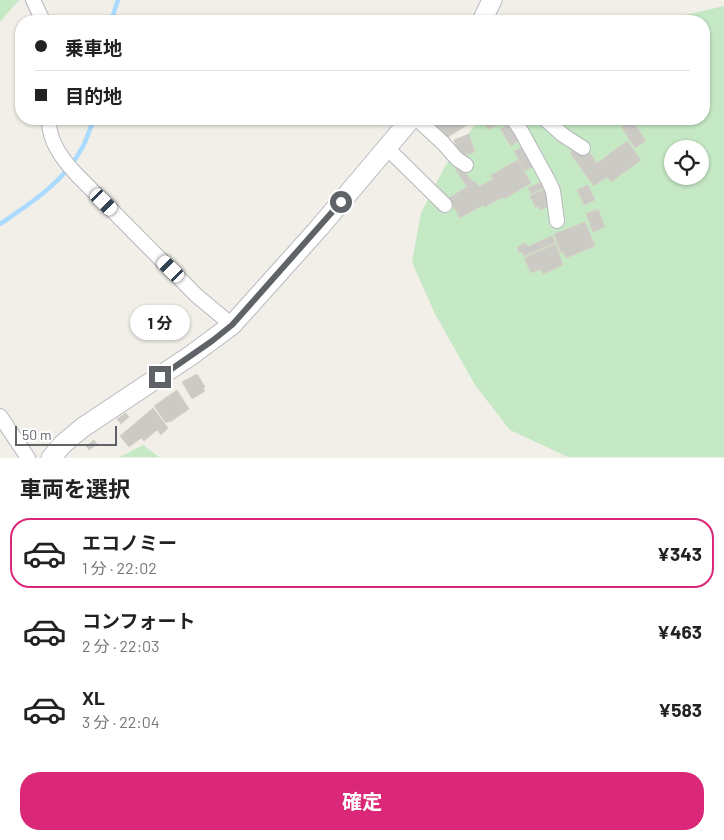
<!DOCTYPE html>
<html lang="ja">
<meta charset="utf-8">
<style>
:root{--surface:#fff;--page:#f6f6f6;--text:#222;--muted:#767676;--line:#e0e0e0;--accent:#db2777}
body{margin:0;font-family:Barlow,"Noto Sans JP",sans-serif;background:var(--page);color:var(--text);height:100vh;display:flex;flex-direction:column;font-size:19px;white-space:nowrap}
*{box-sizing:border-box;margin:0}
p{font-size:16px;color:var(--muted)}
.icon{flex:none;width:28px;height:28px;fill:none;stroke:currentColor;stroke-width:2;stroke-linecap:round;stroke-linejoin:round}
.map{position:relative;height:458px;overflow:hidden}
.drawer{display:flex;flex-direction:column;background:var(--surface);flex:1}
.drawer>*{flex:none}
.hud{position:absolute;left:15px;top:15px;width:695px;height:110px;border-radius:20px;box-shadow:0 1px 4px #0004;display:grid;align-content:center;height:110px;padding:0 20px;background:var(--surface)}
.tools{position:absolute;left:664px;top:140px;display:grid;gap:10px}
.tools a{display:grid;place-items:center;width:45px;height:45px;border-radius:50%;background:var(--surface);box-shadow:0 1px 4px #0004;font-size:25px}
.scale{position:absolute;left:15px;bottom:12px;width:102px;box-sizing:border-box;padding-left:5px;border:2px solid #5f6368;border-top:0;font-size:14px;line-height:18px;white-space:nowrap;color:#5f6368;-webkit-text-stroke:4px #fff;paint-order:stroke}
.end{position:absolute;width:22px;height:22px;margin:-11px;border:6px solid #5f6368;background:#fff;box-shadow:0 0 0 2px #fff}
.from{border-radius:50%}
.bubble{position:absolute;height:35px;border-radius:18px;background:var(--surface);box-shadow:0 1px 4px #0004;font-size:16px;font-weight:700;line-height:35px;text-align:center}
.car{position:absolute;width:15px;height:30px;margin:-15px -8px;border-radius:6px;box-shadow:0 0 4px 1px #0007;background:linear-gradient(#fff 24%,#345 0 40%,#fff 0 76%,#345 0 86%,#fff 0)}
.hud b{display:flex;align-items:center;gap:18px;height:48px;font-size:19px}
.hud b+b{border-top:1px solid var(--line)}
.hud i{width:12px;height:12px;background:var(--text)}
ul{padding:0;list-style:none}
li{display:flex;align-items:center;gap:15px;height:70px;margin:0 10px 8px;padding:0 10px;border:2px solid transparent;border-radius:20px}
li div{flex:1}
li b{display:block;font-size:19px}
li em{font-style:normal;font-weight:700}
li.active{border-color:var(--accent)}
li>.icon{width:45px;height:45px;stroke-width:1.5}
h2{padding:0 20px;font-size:22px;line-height:60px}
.primary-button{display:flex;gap:10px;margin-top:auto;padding:10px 20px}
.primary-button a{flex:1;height:58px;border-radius:20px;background:var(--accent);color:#fff;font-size:20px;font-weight:700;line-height:58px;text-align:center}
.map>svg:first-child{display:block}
</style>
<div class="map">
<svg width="724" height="458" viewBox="0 0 724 458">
<rect width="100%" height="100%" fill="#f1efe8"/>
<g fill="#c5e8c5" fill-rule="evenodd">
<path d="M0,0h19l-19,22z"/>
<path d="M724,6v451h-156l-58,-27 -35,-45 -41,-73 -22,-50 9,-49 23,-45 35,-49h225v-98h-44zM672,149h28v27h-28z"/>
<path d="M143,445l16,12h-39z"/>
</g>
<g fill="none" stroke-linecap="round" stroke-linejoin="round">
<g stroke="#aadaff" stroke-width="4.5">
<path d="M111,21l7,-21"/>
<path d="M0,224c31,-21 64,-42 82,-76 5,-9 8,-20 12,-29"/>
</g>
</g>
<g fill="#cccac5" stroke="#d6d1c6">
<path d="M440,119h32l1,2 -28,18 -11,-17z"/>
<path d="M481,119h23l1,1 -17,10z"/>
<path d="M632,120l14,21 -11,7 -14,-21z"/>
<path d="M510,123l10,17 -9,6 -11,-17z"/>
<path d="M469,134l6,18 -15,5 -6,-17z"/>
<path d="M627,141l14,19 -30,22 -4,-5 -13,9 -24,-33 8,-6 7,8 4,-3 8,11z"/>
<path d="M526,145l10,20 -11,6 -11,-20z"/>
<path d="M518,160l13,23 -27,16 -1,-2 -18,10 -2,-2 -23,13 -8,-14 -5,-5 20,-12 -12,-18 5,-3 13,16 2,-1 4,6 14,-8 -2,-4z"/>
<path d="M544,181l2,5 -15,8 -3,-6z"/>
<path d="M588,185l7,15 -11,5 -7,-15z"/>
<path d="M547,188l5,12 -5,2 2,4 -9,4 -1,-4 -3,2 -6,-12z"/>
<path d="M598,209l7,18 -12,5 -7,-18z"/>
<path d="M585,222l10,24 -29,12 -3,-6 -2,1 -7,-19z"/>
<path d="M552,236l3,7 -31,13 -2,-4 -3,1 -2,-6 9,-4 1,4z"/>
<path d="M556,244l7,21 -20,9 -2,-5 -10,4 -7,-15z"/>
<path d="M197,374l8,13 -2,1 2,3 -13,8 -10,-17z"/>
<path d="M177,390l12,19 -19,13 -1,-1 -3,2 -12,-17z"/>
<path d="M153,408l15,20 -7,7 -4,-5 -13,11 -3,-3 -12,9 -9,-11z"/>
<path d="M126,413l3,4 -8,7 -4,-5z"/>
<path d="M94,440l3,4 -8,6 -3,-4z"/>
</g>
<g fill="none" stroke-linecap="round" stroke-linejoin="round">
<defs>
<g id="street">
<path d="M33,0l10,21"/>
<path d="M49,119c-1,22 14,41 28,56l120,121 35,29"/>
<path d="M417,119l26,24 14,16 9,6"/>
<path d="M513,119l7,10 28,51 5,11 4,30"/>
<path d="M545,119l18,16 20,13"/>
<path d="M387,148l58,57"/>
<path d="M0,416l28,42"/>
</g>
<g id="secondary">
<path d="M482,21l10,-21"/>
<path d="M51,458l12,-14 19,-16 108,-72 42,-31 87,-97 92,-109"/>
</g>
</defs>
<use href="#street" stroke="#b5b8bc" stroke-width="16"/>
<use href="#secondary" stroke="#b6babf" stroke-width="21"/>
<use href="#street" stroke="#fff" stroke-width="14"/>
<use href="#secondary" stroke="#fff" stroke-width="19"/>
</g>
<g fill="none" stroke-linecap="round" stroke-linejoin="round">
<path stroke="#5f6368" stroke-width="6" d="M160,377l52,-36 20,-16 109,-123"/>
</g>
</svg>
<div class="tools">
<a><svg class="icon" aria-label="locate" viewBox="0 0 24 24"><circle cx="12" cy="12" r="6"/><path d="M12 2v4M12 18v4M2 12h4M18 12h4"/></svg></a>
</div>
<div class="scale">50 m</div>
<i class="end from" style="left:341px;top:202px"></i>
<i class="end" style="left:160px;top:377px"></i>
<div class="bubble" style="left:130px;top:305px;width:60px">1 分</div>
<i class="car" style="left:104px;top:202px;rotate:135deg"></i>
<i class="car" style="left:171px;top:269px;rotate:315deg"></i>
<div class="hud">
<b><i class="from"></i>乗車地</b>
<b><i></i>目的地</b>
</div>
</div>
<section class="drawer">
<h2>車両を選択</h2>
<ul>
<li class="active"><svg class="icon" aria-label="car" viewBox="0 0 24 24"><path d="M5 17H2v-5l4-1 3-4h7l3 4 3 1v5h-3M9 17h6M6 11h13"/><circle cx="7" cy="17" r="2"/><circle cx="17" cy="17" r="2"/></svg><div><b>エコノミー</b><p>1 分 · 22:02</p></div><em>¥343</em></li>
<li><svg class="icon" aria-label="car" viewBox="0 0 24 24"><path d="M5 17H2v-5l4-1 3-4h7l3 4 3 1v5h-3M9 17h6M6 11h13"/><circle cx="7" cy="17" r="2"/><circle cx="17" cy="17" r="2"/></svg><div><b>コンフォート</b><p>2 分 · 22:03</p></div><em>¥463</em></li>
<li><svg class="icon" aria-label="car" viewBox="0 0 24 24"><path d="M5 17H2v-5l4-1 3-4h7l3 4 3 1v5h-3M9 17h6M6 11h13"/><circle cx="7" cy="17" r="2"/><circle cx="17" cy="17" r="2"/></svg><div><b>XL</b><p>3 分 · 22:04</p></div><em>¥583</em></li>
</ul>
<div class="primary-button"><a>確定</a></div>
</section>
